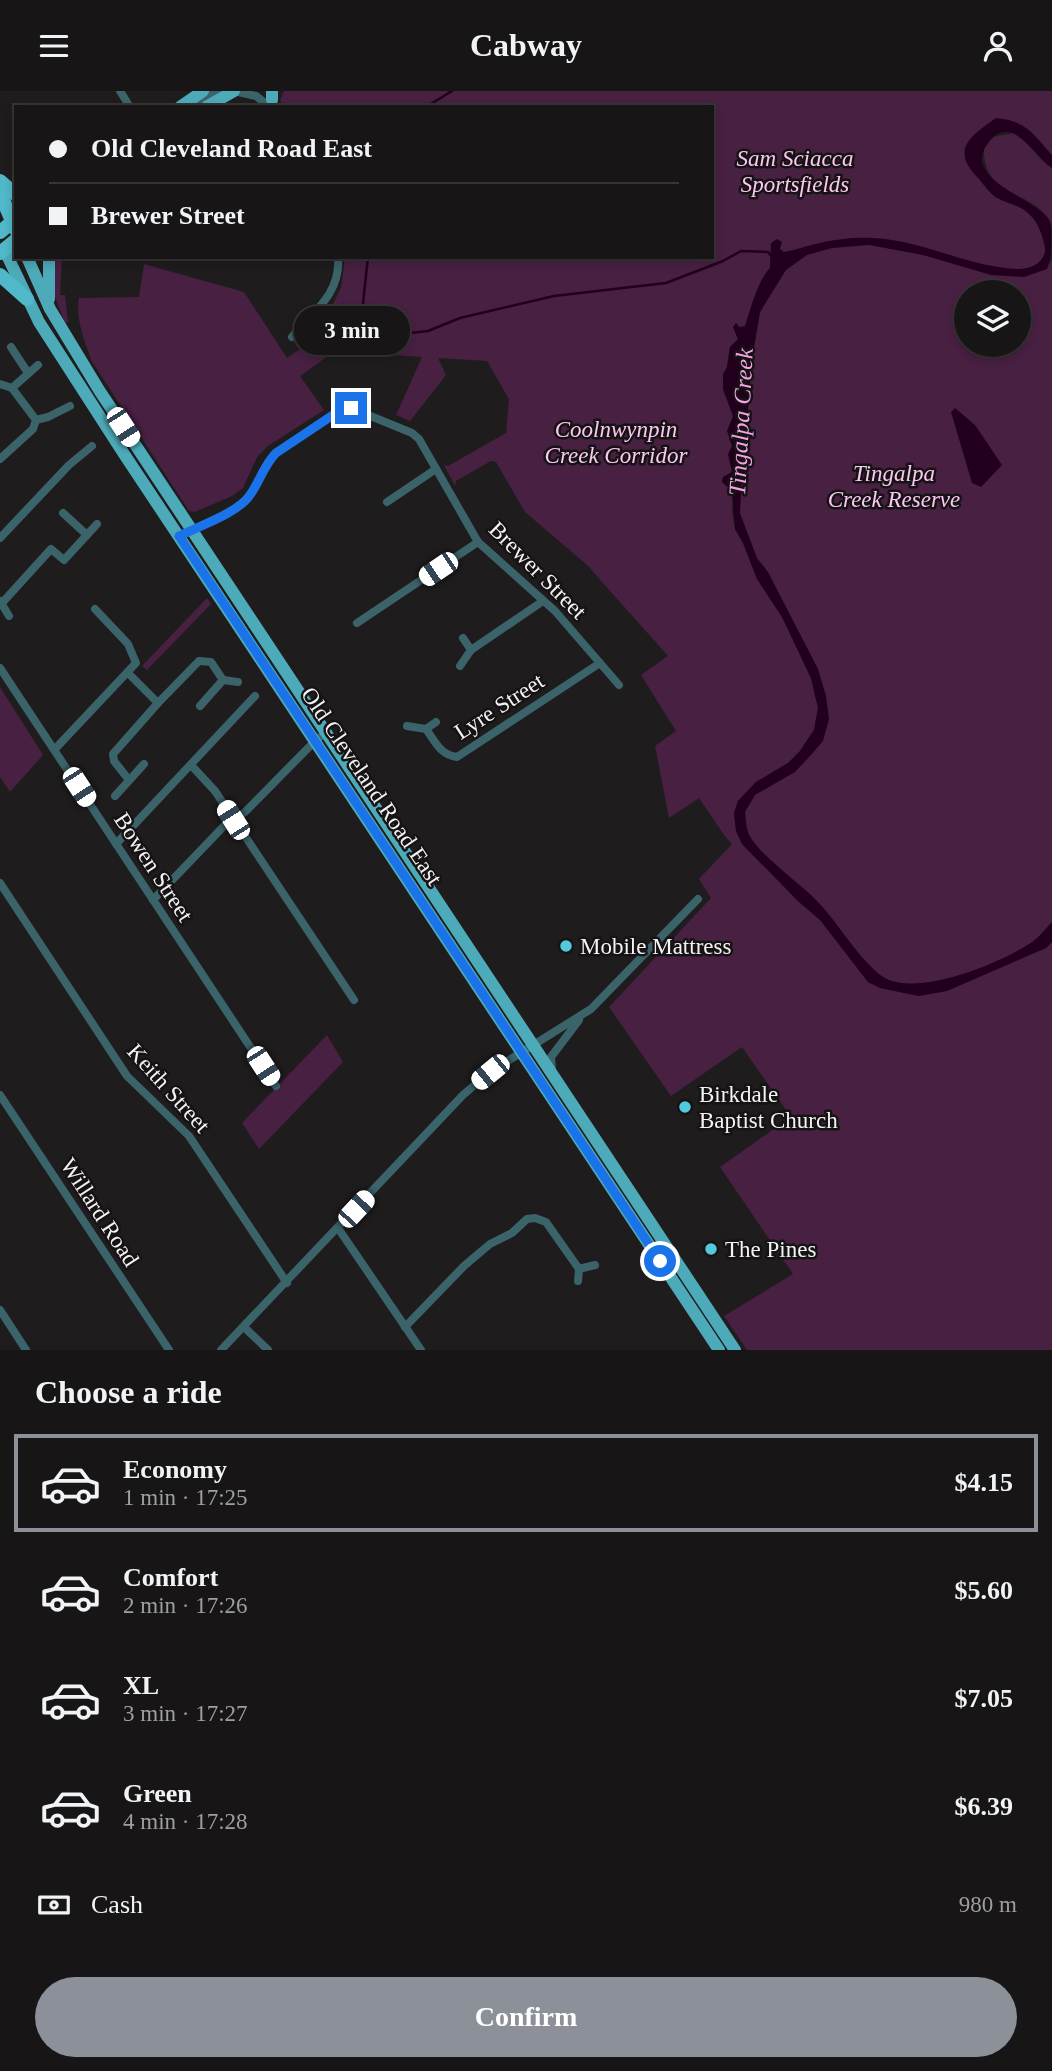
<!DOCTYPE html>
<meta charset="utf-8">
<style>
:root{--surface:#171516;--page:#242223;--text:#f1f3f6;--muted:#9e9fa1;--line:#363435;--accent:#8c9099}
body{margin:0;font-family:Georgia,serif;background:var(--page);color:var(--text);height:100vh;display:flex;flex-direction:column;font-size:26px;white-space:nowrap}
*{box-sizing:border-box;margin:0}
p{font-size:23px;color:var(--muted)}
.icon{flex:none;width:38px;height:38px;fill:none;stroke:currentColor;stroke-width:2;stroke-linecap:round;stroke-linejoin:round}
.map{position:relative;height:1259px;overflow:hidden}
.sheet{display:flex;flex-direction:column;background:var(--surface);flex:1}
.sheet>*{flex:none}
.top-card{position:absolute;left:14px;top:14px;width:700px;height:154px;border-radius:0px;box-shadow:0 4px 10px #0003,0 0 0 2px var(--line);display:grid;align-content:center;height:154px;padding:0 35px;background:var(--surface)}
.controls{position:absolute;left:954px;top:189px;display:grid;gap:14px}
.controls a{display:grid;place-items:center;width:77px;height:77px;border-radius:50%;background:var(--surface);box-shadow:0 4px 10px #0003,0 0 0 2px var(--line);font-size:35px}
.end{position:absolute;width:32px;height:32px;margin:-16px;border:9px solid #1a73e8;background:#fff;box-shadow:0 0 0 4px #fff}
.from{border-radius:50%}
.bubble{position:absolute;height:49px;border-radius:24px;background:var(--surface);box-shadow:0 4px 10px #0003,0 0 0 2px var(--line);font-size:23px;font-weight:700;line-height:49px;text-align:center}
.car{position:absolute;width:21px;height:42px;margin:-21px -10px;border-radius:9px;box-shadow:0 0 5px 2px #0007;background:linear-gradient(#fff 24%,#345 0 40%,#fff 0 76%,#345 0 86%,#fff 0)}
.top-card b{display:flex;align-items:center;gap:24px;height:66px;font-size:26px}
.top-card b+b{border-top:2px solid var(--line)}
.top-card i{width:18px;height:18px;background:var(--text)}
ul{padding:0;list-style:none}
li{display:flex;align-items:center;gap:21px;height:98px;margin:0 14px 10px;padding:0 21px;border:4px solid transparent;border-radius:0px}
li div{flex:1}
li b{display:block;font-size:26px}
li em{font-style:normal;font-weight:700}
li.active{border-color:var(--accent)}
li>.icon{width:63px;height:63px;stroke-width:1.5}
h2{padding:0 35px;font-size:32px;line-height:84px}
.pay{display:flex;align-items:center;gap:18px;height:77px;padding:0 35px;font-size:26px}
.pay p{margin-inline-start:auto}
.cta{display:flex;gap:14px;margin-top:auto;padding:14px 35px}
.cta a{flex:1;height:80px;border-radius:42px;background:var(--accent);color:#fff;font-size:28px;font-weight:700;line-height:80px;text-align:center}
header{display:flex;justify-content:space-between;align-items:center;height:91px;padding:0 35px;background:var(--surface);font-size:32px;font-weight:700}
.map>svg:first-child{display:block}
</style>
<header><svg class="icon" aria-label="menu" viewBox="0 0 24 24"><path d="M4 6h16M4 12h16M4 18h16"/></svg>Cabway<svg class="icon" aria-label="person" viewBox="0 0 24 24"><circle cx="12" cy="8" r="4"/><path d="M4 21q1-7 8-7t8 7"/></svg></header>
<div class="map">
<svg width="1052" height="1259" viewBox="0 0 1052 1259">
<rect width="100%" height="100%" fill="#1f1c1e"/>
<g fill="#482042" fill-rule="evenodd">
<path d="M284,0h768v69l-42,-33 -32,17 5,32 60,45 6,44 3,-6v675l-19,15 -93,38 -61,-6 -135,-143 -4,-25 12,-20 44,-29 22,-29 5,-25 -7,-33 -80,-159 5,-164 40,-86 -10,-12 -1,12c-13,14 -19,41 -25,58l-12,1 5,12 -8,8 -3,20 -4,7v15l10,27 -4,23 3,7v26l-4,3 4,11v26l3,17 8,14 14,36 25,38 29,61 7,30 -4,22 -14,21 -12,12 -32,19 -18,19 -4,12 2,18 6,13 57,58 21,17 48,63 12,6 39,8 127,-48 6,-6v408h-305l-23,-34 69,-42 -73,-107 71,-50 -49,-70 -71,49 -62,-89 102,-109 -12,-19 33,-35 -8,-9 -25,-37 -30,20 -14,-72 21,-15 -35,-56 27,-19 -81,-91 -62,-53 -29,-50 -5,-1 -35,20 -1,5 -11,-21 4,1 58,-33 3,-34 -22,-38 -49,-3 8,17 -36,46 -14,-6 26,-58 -87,-6 -35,25 24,34 -56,36 -11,11 -14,31 -11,8 -37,16 -6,-1 -98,-151c-6,-19 -16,-41 -12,-62l60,-1 5,-33 100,28 43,66 13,-9 8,-19 24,-24 9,-18 4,-31h367v-150h-428l-4,-7zM966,201h52v53h-52z"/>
<path d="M1014,42c16,9 22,25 38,35v59c-13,-38 -71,-27 -68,-80l8,-10z"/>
<path d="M52,166h10l-2,38h5l3,27 -3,2 -10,-27z"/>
<path d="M207,507l4,6 -64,66 -5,-4z"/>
<path d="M0,596l43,68 -33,37 -10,-15z"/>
<path d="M327,944l16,27 -84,87 -17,-26z"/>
</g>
<g fill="#22001d">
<path d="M996,27c31,3 37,16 56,37v13c-17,-11 -40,-56 -63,-26 -31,38 49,56 61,79 2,13 2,36 -3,48l-23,8 -33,-2 -68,-20 -54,-10 -37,3 -25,7 -21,15 -26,42 -9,54 -2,37 -5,31 -4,79 17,45 11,14 50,97 8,27 3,23 -6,22 -13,15 -15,16 -40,23 -10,17c1,8 1,19 6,26 12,19 44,42 62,59 24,23 40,55 66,77 31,27 119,-10 150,-30 9,-5 16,-15 23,-22v20l-6,6 -99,43 -28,5 -39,-8 -12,-6 -48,-62 -21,-18 -57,-58 -6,-13 -2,-18 4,-12 18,-19 32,-19 12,-12 14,-21 4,-22 -7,-30 -29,-61 -25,-38 -14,-36 -8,-14 -3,-43h-6l-4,-4 1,-5 9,-5 -4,-18 4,-8 -5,-15 6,-15 -10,-27v-15l4,-7 3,-20 8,-8 -5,-12 3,-4 4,5 5,-2c6,-18 12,-43 25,-58l1,-25 6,-4 5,3 -2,7 4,3c13,-2 24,-7 36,-9 16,-4 37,-6 53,-5 50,2 97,30 146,31 12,0 27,-7 26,-21 -2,-11 -7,-26 -15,-33 -9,-10 -22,-11 -33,-17 -7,-4 -13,-13 -18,-19 -29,-29 -10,-42 17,-61z"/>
<path d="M955,317l20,17 27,40 -21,22 -9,-4 -21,-71z"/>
</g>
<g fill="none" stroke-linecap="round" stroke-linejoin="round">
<g stroke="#22001d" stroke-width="2.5">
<path d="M426,16l26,-16"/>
<path d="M368,166l-5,46 8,19 20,13 37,-4 32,-13 94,-22 112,-13 57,-22 18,-10 27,1 4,5"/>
</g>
<g stroke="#3a636a" stroke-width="8">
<path d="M120,0l10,16"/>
<path d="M234,0l22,5 14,11"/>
<path d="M191,12l26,-12"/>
<path d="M292,246c21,-25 49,-43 46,-80"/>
<path d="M11,256l17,26"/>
<path d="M0,293l12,4 24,32 -3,9 -33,30"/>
<path d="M12,297l26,-23"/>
<path d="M36,329l12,-3 22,-11"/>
<path d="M387,411l49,-33"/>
<path d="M63,422l24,22"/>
<path d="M179,445c20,-10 59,-23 71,-41 10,-14 14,-30 26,-42l63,-42 12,-3 61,25 7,6 59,103 77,69 64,74"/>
<path d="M0,447l69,-73 23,-19"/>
<path d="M0,510l9,15"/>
<path d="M2,512l49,-54 13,11 33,-36"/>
<path d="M357,532l121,-81"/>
<path d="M471,559l72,-49"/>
<path d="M460,575l11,-16 -8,-12"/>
<path d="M0,577l276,418"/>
<path d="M128,582l30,30 -45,51 1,7 15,19"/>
<path d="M223,589l15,2"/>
<path d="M158,612l41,-42 12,1 12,18 -23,26"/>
<path d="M407,635l19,3 10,-7"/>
<path d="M426,638c9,12 14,26 31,28l143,-94"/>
<path d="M55,658l81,-86 -8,-19 -33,-35"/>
<path d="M191,674l24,26 139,209"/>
<path d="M115,705l29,-32"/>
<path d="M116,753l139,-148"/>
<path d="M0,792l127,193 62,60 98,147"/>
<path d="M153,809l71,-74 21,-14 70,-71 10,-8"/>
<path d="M552,980l-1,-14 28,-37"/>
<path d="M0,1004l169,255"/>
<path d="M338,1137l83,122"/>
<path d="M578,1190l1,-12 16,-4"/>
<path d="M0,1219l26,40"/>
<path d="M244,1236l24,23"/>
<path d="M405,1236l59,-61 26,-22 22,-11 15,-14 8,-1 11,4 33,47"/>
<path d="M221,1259l242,-255 27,-23 101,-63 107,-110"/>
</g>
<g stroke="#4daab9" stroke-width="12">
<path d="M272,0v9"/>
<path d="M180,16l23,-16"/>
<path d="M206,16l28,-16"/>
<path d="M4,158l35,73 85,132 595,896"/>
<path d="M27,166l23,52 49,81 636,960"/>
<path d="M49,166v42"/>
</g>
<g stroke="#50b8c8" stroke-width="14">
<path d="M0,90l16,14"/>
<path d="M0,102l16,37"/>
<path d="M0,141l12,-10"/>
<path d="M0,162l16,-13"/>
<path d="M0,184l27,24"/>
</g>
</g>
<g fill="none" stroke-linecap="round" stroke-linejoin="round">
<path stroke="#1a73e8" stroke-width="9" d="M351,317l-12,3 -63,42c-12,12 -16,28 -26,42 -12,18 -51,31 -71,41l481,725"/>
</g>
<g fill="#53cadc" stroke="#161315" stroke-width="2.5">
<circle cx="566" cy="855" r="7"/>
<circle cx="685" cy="1016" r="7"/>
<circle cx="711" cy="1158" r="7"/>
</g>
<g text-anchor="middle" stroke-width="5" stroke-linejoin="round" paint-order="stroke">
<g font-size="23" font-style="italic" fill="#fdc7f1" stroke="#161315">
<text x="795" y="75">Sam Sciacca<tspan x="795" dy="26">Sportsfields</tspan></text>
<text x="616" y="346">Coolnwynpin<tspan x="616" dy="26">Creek Corridor</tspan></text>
<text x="894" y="390">Tingalpa<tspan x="894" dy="26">Creek Reserve</tspan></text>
</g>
<g font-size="23" fill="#f4f2f4" stroke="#161315">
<text transform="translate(538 479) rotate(45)" y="8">Brewer Street</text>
<text transform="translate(499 615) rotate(-33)" y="8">Lyre Street</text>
<text transform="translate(372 695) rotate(56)" y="8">Old Cleveland Road East</text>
<text transform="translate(154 776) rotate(57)" y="8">Bowen Street</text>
<text transform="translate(169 997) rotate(48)" y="8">Keith Street</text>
<text transform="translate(100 1121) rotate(57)" y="8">Willard Road</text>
</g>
<g font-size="23" fill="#f4f2f4" stroke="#161315" text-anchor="start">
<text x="580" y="863">Mobile Mattress</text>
<text x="699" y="1011">Birkdale<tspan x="699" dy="26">Baptist Church</tspan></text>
<text x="725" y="1166">The Pines</text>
</g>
<g font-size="24" font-style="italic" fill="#f9a1e8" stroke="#161315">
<text transform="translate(741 331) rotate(-87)" y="8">Tingalpa Creek</text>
</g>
</g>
</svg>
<div class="controls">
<a><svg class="icon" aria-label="layers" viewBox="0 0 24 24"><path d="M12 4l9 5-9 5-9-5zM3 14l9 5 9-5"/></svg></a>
</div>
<i class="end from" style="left:660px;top:1170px"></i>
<i class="end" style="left:351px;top:317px"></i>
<div class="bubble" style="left:294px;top:215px;width:116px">3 min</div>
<i class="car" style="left:123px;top:336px;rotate:147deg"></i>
<i class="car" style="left:438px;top:478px;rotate:236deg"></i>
<i class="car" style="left:79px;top:696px;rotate:147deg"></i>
<i class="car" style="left:233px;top:729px;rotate:328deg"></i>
<i class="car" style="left:263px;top:975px;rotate:147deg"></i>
<i class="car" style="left:490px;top:981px;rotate:231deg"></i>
<i class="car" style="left:356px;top:1118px;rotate:43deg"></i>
<div class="top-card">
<b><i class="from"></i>Old Cleveland Road East</b>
<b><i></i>Brewer Street</b>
</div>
</div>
<section class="sheet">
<h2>Choose a ride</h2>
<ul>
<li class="active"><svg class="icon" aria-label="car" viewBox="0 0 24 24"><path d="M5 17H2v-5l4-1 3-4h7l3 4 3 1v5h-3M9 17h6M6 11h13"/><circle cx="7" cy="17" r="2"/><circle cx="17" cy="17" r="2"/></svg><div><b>Economy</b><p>1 min · 17:25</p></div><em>$4.15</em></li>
<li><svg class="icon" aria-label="car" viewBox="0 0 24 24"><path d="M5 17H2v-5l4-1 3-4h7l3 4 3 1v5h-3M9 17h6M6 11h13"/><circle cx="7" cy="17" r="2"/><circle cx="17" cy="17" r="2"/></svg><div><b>Comfort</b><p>2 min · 17:26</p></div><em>$5.60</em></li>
<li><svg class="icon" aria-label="car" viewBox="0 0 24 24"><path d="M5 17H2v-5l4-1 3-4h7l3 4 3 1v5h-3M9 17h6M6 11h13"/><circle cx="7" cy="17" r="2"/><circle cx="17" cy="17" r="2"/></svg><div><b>XL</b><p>3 min · 17:27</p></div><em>$7.05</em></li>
<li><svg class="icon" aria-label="car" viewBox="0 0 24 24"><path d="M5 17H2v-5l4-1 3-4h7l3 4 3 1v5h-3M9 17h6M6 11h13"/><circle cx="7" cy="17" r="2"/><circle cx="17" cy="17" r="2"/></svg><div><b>Green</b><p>4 min · 17:28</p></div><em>$6.39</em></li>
</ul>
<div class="pay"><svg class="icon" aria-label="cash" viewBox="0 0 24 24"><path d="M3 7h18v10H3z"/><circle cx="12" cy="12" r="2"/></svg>Cash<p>980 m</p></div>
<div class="cta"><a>Confirm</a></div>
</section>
